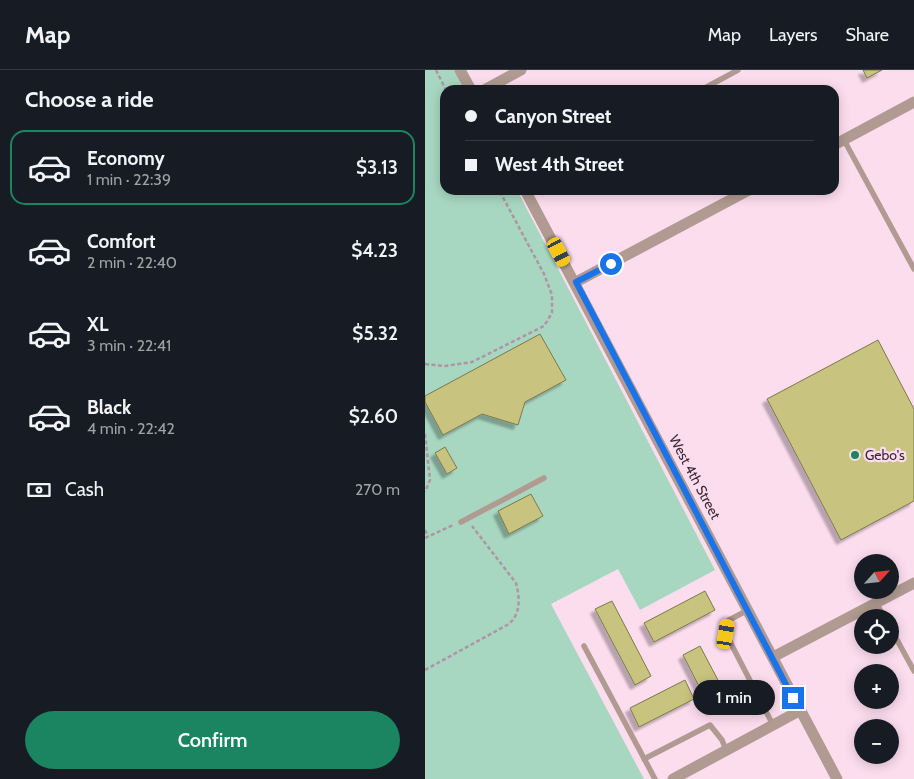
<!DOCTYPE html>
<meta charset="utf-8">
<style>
:root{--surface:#171b24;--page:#242831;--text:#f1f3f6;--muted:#9ea1a6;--line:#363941;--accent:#1b8460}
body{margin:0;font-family:Cabin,sans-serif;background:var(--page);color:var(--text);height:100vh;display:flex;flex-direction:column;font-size:19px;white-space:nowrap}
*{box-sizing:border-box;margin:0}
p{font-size:16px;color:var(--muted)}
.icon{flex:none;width:28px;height:28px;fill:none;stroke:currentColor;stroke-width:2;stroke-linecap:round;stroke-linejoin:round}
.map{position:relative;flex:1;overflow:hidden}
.side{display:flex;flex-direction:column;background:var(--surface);width:425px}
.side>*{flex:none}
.banner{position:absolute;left:15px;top:15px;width:399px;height:110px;border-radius:15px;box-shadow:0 2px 12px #0003;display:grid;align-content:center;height:110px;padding:0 25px;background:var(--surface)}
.needle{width:32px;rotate:63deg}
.buttons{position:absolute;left:429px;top:484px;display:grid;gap:10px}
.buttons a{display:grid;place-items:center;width:45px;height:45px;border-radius:50%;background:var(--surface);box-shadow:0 2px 12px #0003;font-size:25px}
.end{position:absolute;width:22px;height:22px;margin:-11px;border:6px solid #1a73e8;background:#fff;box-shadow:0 0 0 2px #fff}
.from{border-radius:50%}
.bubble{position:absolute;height:35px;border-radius:18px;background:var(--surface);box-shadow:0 2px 12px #0003;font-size:16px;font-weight:600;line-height:35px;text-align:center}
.car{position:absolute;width:15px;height:30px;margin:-15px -8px;border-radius:6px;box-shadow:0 0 4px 1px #0007;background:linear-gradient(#f5c518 24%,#345 0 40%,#f5c518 0 76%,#345 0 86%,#f5c518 0)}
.banner b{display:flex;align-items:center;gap:18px;height:48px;font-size:19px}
.banner b+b{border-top:1px solid var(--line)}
.banner i{width:12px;height:12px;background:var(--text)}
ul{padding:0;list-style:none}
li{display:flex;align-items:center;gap:15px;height:75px;margin:0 10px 8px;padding:0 15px;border:2px solid transparent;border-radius:15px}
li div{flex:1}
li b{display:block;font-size:19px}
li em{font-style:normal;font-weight:600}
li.selected{border-color:var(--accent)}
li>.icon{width:45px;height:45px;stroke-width:1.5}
h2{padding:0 25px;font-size:22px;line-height:60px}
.pay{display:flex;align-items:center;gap:12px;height:55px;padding:0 25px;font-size:19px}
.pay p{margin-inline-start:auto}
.cta{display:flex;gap:10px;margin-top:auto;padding:10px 25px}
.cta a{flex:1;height:58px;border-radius:30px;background:var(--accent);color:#fff;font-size:20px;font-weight:600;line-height:58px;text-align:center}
header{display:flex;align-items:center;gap:30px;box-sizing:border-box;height:70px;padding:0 25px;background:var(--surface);border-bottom:1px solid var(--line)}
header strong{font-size:24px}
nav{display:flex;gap:28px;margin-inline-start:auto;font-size:18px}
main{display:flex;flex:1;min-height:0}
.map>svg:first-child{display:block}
</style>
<header>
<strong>Map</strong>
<nav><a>Map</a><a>Layers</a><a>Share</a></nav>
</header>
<main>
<section class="side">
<h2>Choose a ride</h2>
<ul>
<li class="selected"><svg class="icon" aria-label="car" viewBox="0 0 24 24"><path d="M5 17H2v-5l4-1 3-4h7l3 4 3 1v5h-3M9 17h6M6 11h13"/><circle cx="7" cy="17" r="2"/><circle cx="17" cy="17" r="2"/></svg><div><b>Economy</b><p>1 min · 22:39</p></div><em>$3.13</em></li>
<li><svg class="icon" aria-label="car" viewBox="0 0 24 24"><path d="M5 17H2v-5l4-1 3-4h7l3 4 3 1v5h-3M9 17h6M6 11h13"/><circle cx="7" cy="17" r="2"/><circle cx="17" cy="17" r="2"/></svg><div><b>Comfort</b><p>2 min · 22:40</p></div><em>$4.23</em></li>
<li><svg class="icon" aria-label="car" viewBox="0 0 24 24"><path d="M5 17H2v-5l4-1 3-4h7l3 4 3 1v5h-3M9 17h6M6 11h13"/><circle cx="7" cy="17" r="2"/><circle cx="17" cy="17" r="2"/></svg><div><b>XL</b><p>3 min · 22:41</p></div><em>$5.32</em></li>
<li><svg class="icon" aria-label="car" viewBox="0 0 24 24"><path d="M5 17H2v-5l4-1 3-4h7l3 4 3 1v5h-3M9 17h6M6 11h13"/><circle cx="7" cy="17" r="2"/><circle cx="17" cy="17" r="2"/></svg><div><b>Black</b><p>4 min · 22:42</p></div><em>$2.60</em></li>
</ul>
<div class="pay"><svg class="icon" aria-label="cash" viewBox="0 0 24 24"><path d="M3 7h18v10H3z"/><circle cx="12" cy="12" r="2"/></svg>Cash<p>270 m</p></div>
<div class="cta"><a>Confirm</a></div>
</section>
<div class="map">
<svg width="489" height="709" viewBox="0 0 489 709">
<defs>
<filter id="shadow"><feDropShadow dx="-4.5" dy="4.5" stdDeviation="1" flood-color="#0004"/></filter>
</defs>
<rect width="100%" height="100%" fill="#fcddee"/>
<path fill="#a8d7c1" d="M0,0h30l10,20h-20v100h72l198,380 -75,40 -22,-41 -67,35 93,175h-219z"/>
<g fill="#c8c37e" stroke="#7c794b" filter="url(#shadow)">
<path d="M438,0h19l-15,8z"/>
<path d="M115,264l26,46 -41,22 -7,23 -36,-11 -39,21 -18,-33v-6z"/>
<path d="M453,270l36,69v92l-73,39 -74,-141z"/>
<path d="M20,377l12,21 -10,6 -12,-21z"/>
<path d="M106,424l12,22 -34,18 -11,-23z"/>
<path d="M280,521l10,19 -61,32 -10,-19z"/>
<path d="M187,531l39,75 -16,9 -40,-76z"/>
<path d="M275,576l29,55 -18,9 -28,-55z"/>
<path d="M260,610l9,19 -55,28 -9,-19z"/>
</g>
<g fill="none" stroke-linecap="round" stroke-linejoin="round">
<g stroke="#af95a3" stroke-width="2.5" stroke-dasharray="4 2.5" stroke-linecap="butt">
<path d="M11,0l10,20"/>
<path d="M0,294l20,2 27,-4 72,-36 8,-13v-18l-8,-21 -45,-84"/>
<path d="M0,364l5,46 -5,12"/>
<path d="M0,460l3,6"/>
<path d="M0,468l28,-13"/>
<path d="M0,600l82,-45c14,-9 13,-27 9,-42l-44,-57"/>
</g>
<g stroke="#b09a91" stroke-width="5.5">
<path d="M276,20l37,-20"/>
<path d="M419,70l70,129"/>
<path d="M36,452l83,-44"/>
<path d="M451,533l9,15"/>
<path d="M323,540l-19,10 -3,14 47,91"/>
<path d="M465,557l24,44"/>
<path d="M159,576l71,133"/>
<path d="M219,689l66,-34 12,15 4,10"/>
</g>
<g stroke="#b09a91" stroke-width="11">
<path d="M35,0l11,20"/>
<path d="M59,20l37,-20"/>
<path d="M409,75l80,-43"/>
<path d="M100,120l312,589"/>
<path d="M151,212l173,-92"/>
<path d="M348,587l141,-74"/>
<path d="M248,709l126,-68"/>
</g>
</g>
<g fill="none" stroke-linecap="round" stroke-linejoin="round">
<path stroke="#1a73e8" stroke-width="6" d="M186,194l-35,18 217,416"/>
</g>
<circle fill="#1b8460" stroke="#fcddee" stroke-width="2" cx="430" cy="385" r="5"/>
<g text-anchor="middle" stroke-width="4.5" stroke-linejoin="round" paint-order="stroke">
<g font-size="14" fill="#3b2832" stroke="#fcddee" text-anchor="start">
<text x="440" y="390">Gebo's</text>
</g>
<g font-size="14" fill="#3b2832" stroke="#fcddee">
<text transform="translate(270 407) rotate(62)" y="5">West 4th Street</text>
</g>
</g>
</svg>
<div class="buttons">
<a><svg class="needle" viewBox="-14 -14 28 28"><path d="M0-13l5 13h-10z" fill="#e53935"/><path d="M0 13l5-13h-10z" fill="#9ea1a6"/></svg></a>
<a><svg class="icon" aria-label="locate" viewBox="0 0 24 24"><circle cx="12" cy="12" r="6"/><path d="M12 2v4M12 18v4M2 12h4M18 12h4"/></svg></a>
<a>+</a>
<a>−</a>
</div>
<i class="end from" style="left:186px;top:194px"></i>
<i class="end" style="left:368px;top:628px"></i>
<div class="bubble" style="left:268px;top:610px;width:82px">1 min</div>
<i class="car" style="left:134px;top:182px;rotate:152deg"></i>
<i class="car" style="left:301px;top:564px;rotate:9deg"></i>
<div class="banner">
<b><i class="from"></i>Canyon Street</b>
<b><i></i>West 4th Street</b>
</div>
</div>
</main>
